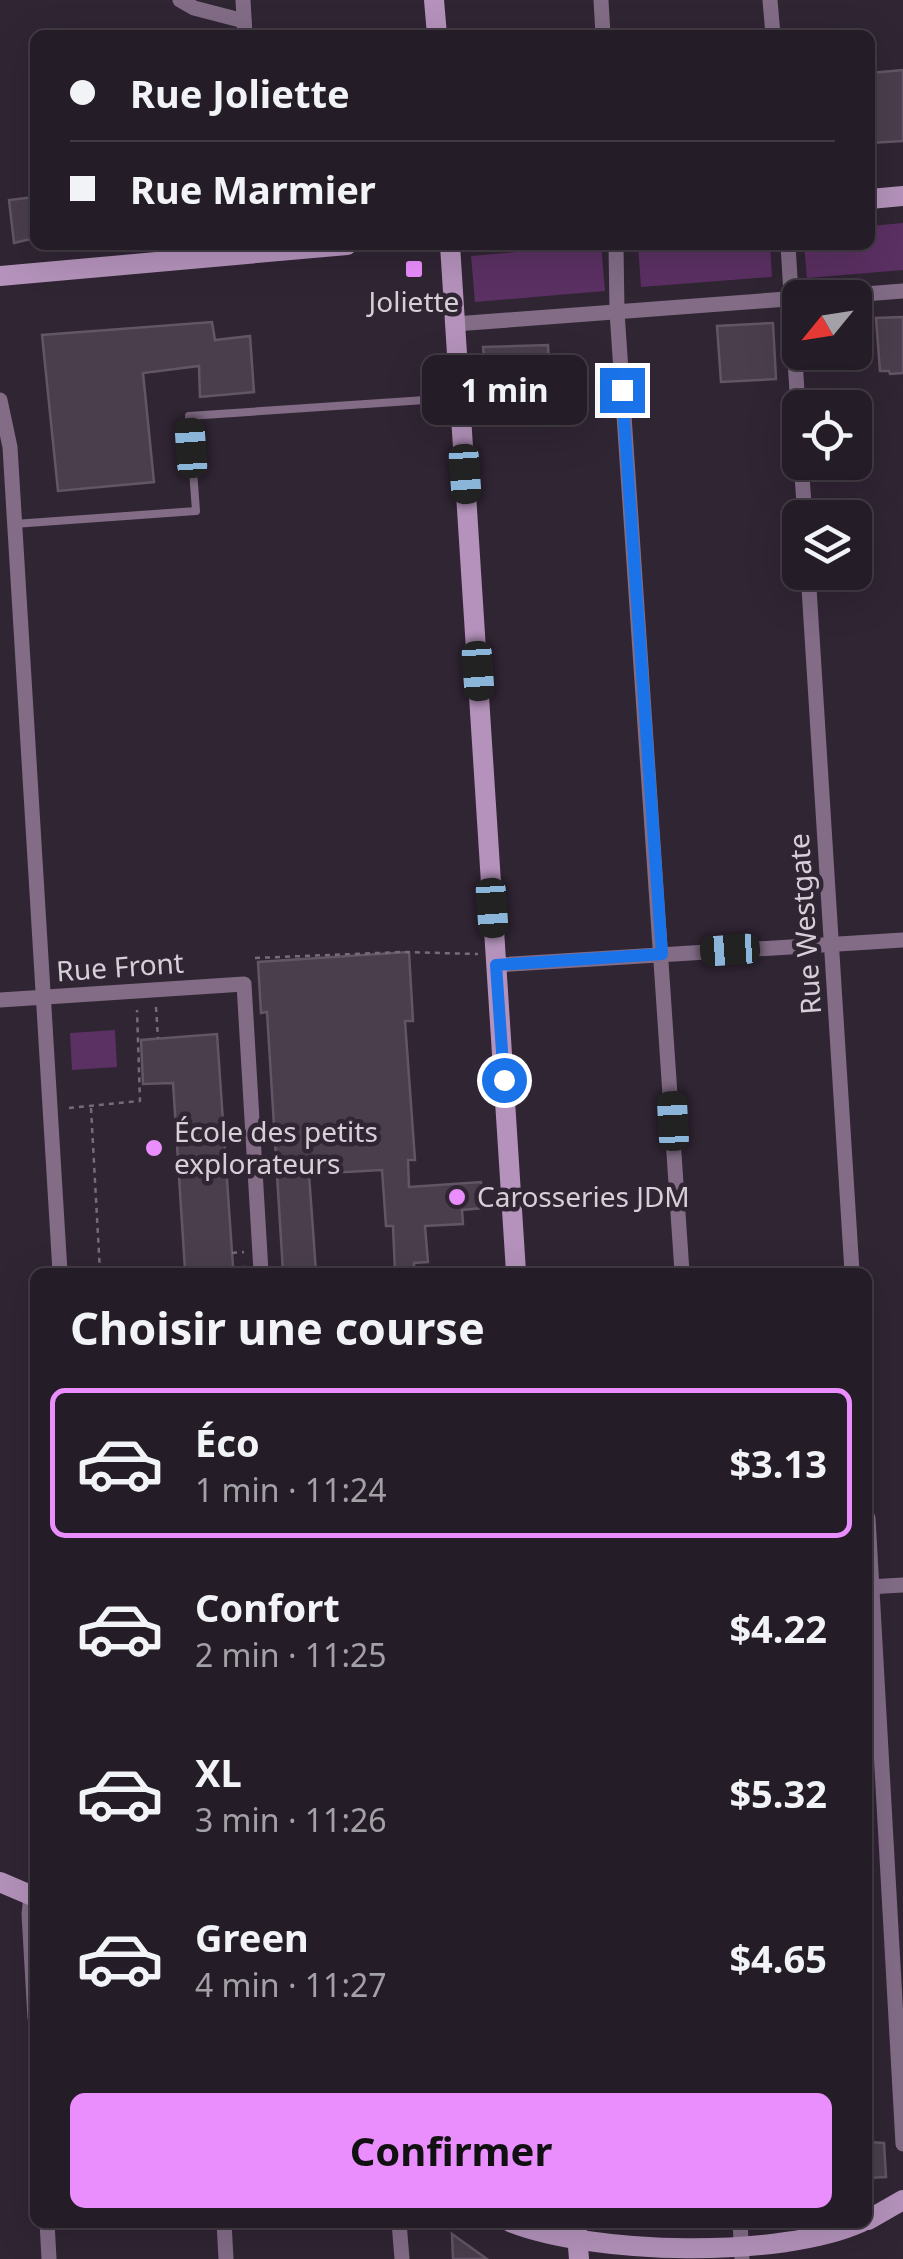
<!DOCTYPE html>
<html lang="fr">
<meta charset="utf-8">
<style>
:root{--surface:#241c26;--page:#2c252e;--text:#f1f3f6;--muted:#a3a1a7;--line:#413a43;--accent:#ea8dfd}
body{margin:0;font-family:"Noto Sans",sans-serif;background:var(--page);color:var(--text);height:100vh;display:flex;flex-direction:column;font-size:38px;white-space:nowrap}
*{box-sizing:border-box;margin:0}
p{font-size:32px;color:var(--muted)}
.icon{flex:none;width:55px;height:55px;fill:none;stroke:currentColor;stroke-width:2;stroke-linecap:round;stroke-linejoin:round}
.map{position:relative;flex:1;overflow:hidden}
.drawer{position:absolute;left:30px;top:1268px;width:842px;height:960px;display:flex;flex-direction:column;background:var(--surface);border-radius:15px;box-shadow:0 10px 40px #0002,0 0 0 2px var(--line)}
.drawer>*{flex:none}
.hud{position:absolute;left:30px;top:30px;width:845px;height:220px;border-radius:15px;box-shadow:0 10px 40px #0002,0 0 0 2px var(--line);display:grid;align-content:center;height:220px;padding:0 40px;background:var(--surface)}
.needle{width:65px;rotate:240deg}
.fabs{position:absolute;left:782px;top:280px;display:grid;gap:20px}
.fabs a{display:grid;place-items:center;width:90px;height:90px;border-radius:15px;background:var(--surface);box-shadow:0 10px 40px #0002,0 0 0 2px var(--line);font-size:50px}
.end{position:absolute;width:45px;height:45px;margin:-22px;border:12px solid #1a73e8;background:#fff;box-shadow:0 0 0 5px #fff}
.from{border-radius:50%}
.bubble{position:absolute;height:70px;border-radius:15px;background:var(--surface);box-shadow:0 10px 40px #0002,0 0 0 2px var(--line);font-size:32px;font-weight:700;line-height:70px;text-align:center}
.car{position:absolute;width:30px;height:60px;margin:-30px -15px;border-radius:12px;box-shadow:0 0 8px 2px #0007;background:linear-gradient(#222 24%,#8ab4d8 0 40%,#222 0 76%,#8ab4d8 0 86%,#222 0)}
.hud b{display:flex;align-items:center;gap:35px;height:95px;font-size:38px}
.hud b+b{border-top:2px solid var(--line)}
.hud i{width:25px;height:25px;background:var(--text)}
ul{padding:0;list-style:none}
li{display:flex;align-items:center;gap:30px;height:150px;margin:0 20px 15px;padding:0 20px;border:5px solid transparent;border-radius:15px}
li div{flex:1}
li b{display:block;font-size:38px}
li em{font-style:normal;font-weight:700}
li.on{border-color:var(--accent)}
li>.icon{width:90px;height:90px;stroke-width:1.5}
h2{padding:0 40px;font-size:45px;line-height:120px}
.button{display:flex;gap:20px;margin-top:auto;padding:20px 40px}
.button a{flex:1;height:115px;border-radius:15px;background:var(--accent);color:#111;font-size:40px;font-weight:700;line-height:115px;text-align:center}
.map>svg:first-child{display:block}
</style>
<div class="map">
<svg width="903" height="2259" viewBox="0 0 903 2259">
<rect width="100%" height="100%" fill="#302533"/>
<g fill="#5b3063">
<path d="M903,223v47l-96,8 -3,-33h66v-19z"/>
<path d="M601,245l4,46 -130,11 -4,-46z"/>
<path d="M638,245h132l2,32 -131,10z"/>
<path d="M115,1030l2,37 -45,3 -2,-37z"/>
</g>
<g fill="#4a3e4d" stroke="#625565" stroke-width="2.5">
<path d="M903,70v71l-33,2v-70z"/>
<path d="M35,197v41l-21,5 -5,-43z"/>
<path d="M903,317v56l-13,1 -1,-3h-9l-4,-53z"/>
<path d="M212,322l3,18 35,-4 4,56 -54,5 -1,-31 -56,7 11,109 -96,9 -16,-156z"/>
<path d="M773,323l3,56 -55,3 -4,-56z"/>
<path d="M548,345l2,36 -63,4 -4,-38z"/>
<path d="M409,952l4,69h-8l10,139h-7l1,27 72,-5 2,26 -21,2 1,14 -38,2 3,36 -14,1v9h-19l-2,-46h-7l-4,-56 -73,4 7,98h-33l-16,-260 -6,1 -3,-51z"/>
<path d="M217,1034l16,233 -48,3 -12,-187 -30,1 -2,-44z"/>
<path d="M868,2142l16,1 2,34 -18,1z"/>
<path d="M452,2234l35,25h-34z"/>
</g>
<g fill="none" stroke-linecap="round" stroke-linejoin="round">
<g stroke="#766c78" stroke-width="2.5" stroke-dasharray="5 5" stroke-linecap="butt">
<path d="M255,958l147,-6 76,2"/>
<path d="M156,1007l2,31"/>
<path d="M69,1108l71,-7 -3,-91"/>
<path d="M91,1108l9,164"/>
<path d="M223,1128l13,-1"/>
<path d="M232,1253l12,-1"/>
<path d="M153,1272l92,-5"/>
</g>
<path stroke="#826c86" stroke-width="8" d="M14,524l182,-13 -7,-95 266,-18"/>
<g stroke="#826c86" stroke-width="15">
<path d="M180,0l14,8 50,13"/>
<path d="M243,0l2,35"/>
<path d="M601,0l2,35"/>
<path d="M770,0l3,35"/>
<path d="M616,245l1,67 65,960"/>
<path d="M788,245l12,196"/>
<path d="M813,298l90,-7"/>
<path d="M455,324l345,-26"/>
<path d="M0,400l10,47 50,825"/>
<path d="M801,462l4,56"/>
<path d="M808,572l44,700"/>
<path d="M496,965l407,-25"/>
<path d="M0,1000l244,-16 17,288"/>
<path d="M868,1518l35,626"/>
<path d="M868,1587l35,-2"/>
<path d="M31,1895l-2,19 6,104"/>
<path d="M47,2222l2,37"/>
<path d="M224,2222l2,37"/>
<path d="M399,2222l3,37"/>
<path d="M740,2222l2,37"/>
</g>
<g stroke="#b492bb" stroke-width="20">
<path d="M434,0l3,35"/>
<path d="M870,199l33,-3"/>
<path d="M450,245l66,1027"/>
<path d="M0,276l347,-31"/>
<path d="M0,1882l35,15"/>
<path d="M868,2220l35,-20"/>
<path d="M510,2222c83,33 271,37 352,0"/>
<path d="M576,2222l3,37"/>
</g>
</g>
<g fill="none" stroke-linecap="round" stroke-linejoin="round">
<path stroke="#1a73e8" stroke-width="12" d="M504,1080l-8,-115 166,-11 -40,-564"/>
</g>
<g fill="#ea8dfd" stroke="#302533" stroke-width="4">
<rect x="404" y="259" width="20" height="20" rx="5"/>
<circle cx="154" cy="1148" r="10"/>
<circle cx="457" cy="1197" r="10"/>
</g>
<g text-anchor="middle" stroke-width="9" stroke-linejoin="round" paint-order="stroke">
<g font-size="28" fill="#d6cfd8" stroke="#302533" text-anchor="start">
<text x="414" y="312" text-anchor="middle">Joliette</text>
<text x="174" y="1142">École des petits<tspan x="174" dy="32">explorateurs</tspan></text>
<text x="477" y="1207">Carosseries JDM</text>
</g>
<g font-size="28" fill="#d6cfd8" stroke="#302533">
<text transform="translate(805 924) rotate(-94)" y="10">Rue Westgate</text>
<text transform="translate(120 967) rotate(-4)" y="10">Rue Front</text>
</g>
</g>
</svg>
<div class="fabs">
<a><svg class="needle" viewBox="-14 -14 28 28"><path d="M0-13l5 13h-10z" fill="#e53935"/><path d="M0 13l5-13h-10z" fill="#a3a1a7"/></svg></a>
<a><svg class="icon" aria-label="locate" viewBox="0 0 24 24"><circle cx="12" cy="12" r="6"/><path d="M12 2v4M12 18v4M2 12h4M18 12h4"/></svg></a>
<a><svg class="icon" aria-label="layers" viewBox="0 0 24 24"><path d="M12 4l9 5-9 5-9-5zM3 14l9 5 9-5"/></svg></a>
</div>
<i class="end from" style="left:504px;top:1080px"></i>
<i class="end" style="left:622px;top:390px"></i>
<div class="bubble" style="left:422px;top:355px;width:165px">1 min</div>
<i class="car" style="left:191px;top:448px;rotate:356deg"></i>
<i class="car" style="left:465px;top:474px;rotate:176deg"></i>
<i class="car" style="left:478px;top:671px;rotate:176deg"></i>
<i class="car" style="left:492px;top:908px;rotate:176deg"></i>
<i class="car" style="left:730px;top:950px;rotate:266deg"></i>
<i class="car" style="left:673px;top:1121px;rotate:357deg"></i>
<div class="hud">
<b><i class="from"></i>Rue Joliette</b>
<b><i></i>Rue Marmier</b>
</div>
<section class="drawer">
<h2>Choisir une course</h2>
<ul>
<li class="on"><svg class="icon" aria-label="car" viewBox="0 0 24 24"><path d="M5 17H2v-5l4-1 3-4h7l3 4 3 1v5h-3M9 17h6M6 11h13"/><circle cx="7" cy="17" r="2"/><circle cx="17" cy="17" r="2"/></svg><div><b>Éco</b><p>1 min · 11:24</p></div><em>$3.13</em></li>
<li><svg class="icon" aria-label="car" viewBox="0 0 24 24"><path d="M5 17H2v-5l4-1 3-4h7l3 4 3 1v5h-3M9 17h6M6 11h13"/><circle cx="7" cy="17" r="2"/><circle cx="17" cy="17" r="2"/></svg><div><b>Confort</b><p>2 min · 11:25</p></div><em>$4.22</em></li>
<li><svg class="icon" aria-label="car" viewBox="0 0 24 24"><path d="M5 17H2v-5l4-1 3-4h7l3 4 3 1v5h-3M9 17h6M6 11h13"/><circle cx="7" cy="17" r="2"/><circle cx="17" cy="17" r="2"/></svg><div><b>XL</b><p>3 min · 11:26</p></div><em>$5.32</em></li>
<li><svg class="icon" aria-label="car" viewBox="0 0 24 24"><path d="M5 17H2v-5l4-1 3-4h7l3 4 3 1v5h-3M9 17h6M6 11h13"/><circle cx="7" cy="17" r="2"/><circle cx="17" cy="17" r="2"/></svg><div><b>Green</b><p>4 min · 11:27</p></div><em>$4.65</em></li>
</ul>
<div class="button"><a>Confirmer</a></div>
</section>
</div>
